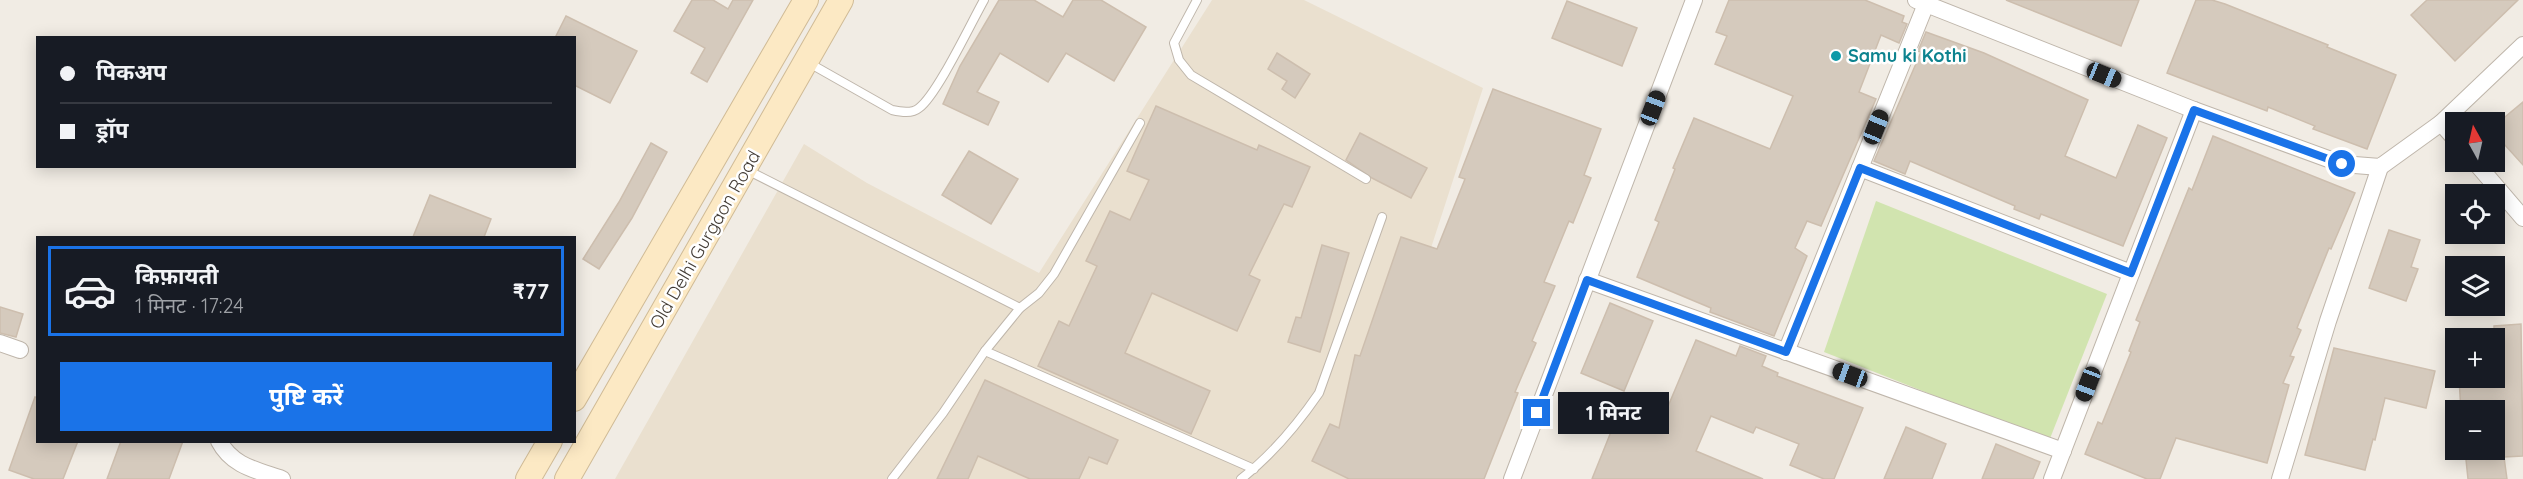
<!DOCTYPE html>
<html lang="hi">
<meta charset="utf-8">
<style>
:root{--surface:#171b24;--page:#20242c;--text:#f1f3f6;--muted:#9ea1a6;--line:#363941;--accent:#1a73e8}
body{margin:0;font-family:Quicksand,"Noto Sans Devanagari",sans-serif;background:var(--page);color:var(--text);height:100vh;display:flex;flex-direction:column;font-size:22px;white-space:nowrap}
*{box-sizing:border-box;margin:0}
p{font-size:20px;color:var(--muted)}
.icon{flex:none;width:33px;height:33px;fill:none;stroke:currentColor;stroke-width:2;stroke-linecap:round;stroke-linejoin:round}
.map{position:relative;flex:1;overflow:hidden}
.drawer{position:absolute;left:36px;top:236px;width:540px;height:207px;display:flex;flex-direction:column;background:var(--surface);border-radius:0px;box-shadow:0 3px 15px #0003}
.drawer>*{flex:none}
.guide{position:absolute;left:36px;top:36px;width:540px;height:132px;border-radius:0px;box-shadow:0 3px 15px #0003;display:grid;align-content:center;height:132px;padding:0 24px;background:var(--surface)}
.needle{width:39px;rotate:352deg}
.fabs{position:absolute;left:2445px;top:112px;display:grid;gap:12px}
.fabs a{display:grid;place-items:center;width:60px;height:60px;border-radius:0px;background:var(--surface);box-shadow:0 3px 15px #0003;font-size:30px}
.end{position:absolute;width:27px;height:27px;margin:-14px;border:8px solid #1a73e8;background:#fff;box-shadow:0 0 0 3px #fff}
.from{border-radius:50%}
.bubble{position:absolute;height:42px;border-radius:0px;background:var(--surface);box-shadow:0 3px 15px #0003;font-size:20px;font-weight:700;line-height:42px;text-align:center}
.car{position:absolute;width:18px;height:36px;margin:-18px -9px;border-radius:8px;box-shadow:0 0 4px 2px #0007;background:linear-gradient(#222 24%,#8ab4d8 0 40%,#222 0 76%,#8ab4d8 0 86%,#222 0)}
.guide b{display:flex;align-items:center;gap:21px;height:57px;font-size:22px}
.guide b+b{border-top:2px solid var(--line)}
.guide i{width:15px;height:15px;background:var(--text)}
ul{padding:10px 0 0;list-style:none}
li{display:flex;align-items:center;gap:18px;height:90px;margin:0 12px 9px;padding:0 12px;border:3px solid transparent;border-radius:0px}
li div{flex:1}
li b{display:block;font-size:22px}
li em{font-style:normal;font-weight:700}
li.active{border-color:var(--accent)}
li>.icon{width:54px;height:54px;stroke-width:1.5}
.action{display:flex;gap:12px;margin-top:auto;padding:12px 24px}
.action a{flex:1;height:69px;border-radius:0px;background:var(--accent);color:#fff;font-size:24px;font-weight:700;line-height:69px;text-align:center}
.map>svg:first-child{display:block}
</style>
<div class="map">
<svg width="2523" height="479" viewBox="0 0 2523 479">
<rect width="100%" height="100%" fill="#f1ece4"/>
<path fill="#eae0cf" d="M1212,0h92l179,88 -66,203 -70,188h-732l189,-335 63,39 172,90z"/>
<path fill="#d1e4af" d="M1876,201l231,93 -58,147 -225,-89z"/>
<g fill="#d5cabd" stroke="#cdbeae" stroke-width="1.5">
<path d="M692,0h21l15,9 5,-9h20l-46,82 -16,-9 14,-25 -31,-17z"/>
<path d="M999,0h35l29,17 10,-17h28l45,27 -32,54 -48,-28 -18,29 -48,-29 -23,39 22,10 -11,23 -45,-21 17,-38z"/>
<path d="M1729,0h136l39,16 -2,6 5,2 -8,19 -18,-8 -22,57 17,7 -55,127 -14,-5 -12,27 12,8 -33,80 -64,-24 1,-4 -74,-31 22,-55 -4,-2 20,-51 -2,-1 21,-50 76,31 23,-53 -78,-32 12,-28 -11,-4z"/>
<path d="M2006,0h133l-18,46z"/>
<path d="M2196,0h16l13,4 103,41 -1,2 69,28 -29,74 -54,-20 2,-3 -47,-19 -1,4 -100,-38z"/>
<path d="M2427,0h91l-63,61 -44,-46z"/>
<path d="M1567,1l70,27 -15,38 -70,-28z"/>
<path d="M566,16l71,35 -27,52 -36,-18v-47h-19z"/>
<path d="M1926,32l58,21 104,47 -23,56 51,22 22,-53 29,13 -44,108 -82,-32 -2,5 -25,-10 1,-3 -105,-45 -5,13 -31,-13 47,-109 -3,-1z"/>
<path d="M1277,53l33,21 -15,24 -13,-9 5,-8 -19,-12z"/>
<path d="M1493,89l108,40 -17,46 7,3 -18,45 -4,-2 -25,61 11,4 -23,55 4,2 -21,49 3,1 -34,86h-135l-37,-18 18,-37 9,4 16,-73 5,1 41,-119 36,12 28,-70 -6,-2z"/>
<path d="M2523,102v63l-29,-32v-7z"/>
<path d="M1156,106l101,44 2,-5 51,22 -18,40 -8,-3 -35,71 11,5 -23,51 -85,-38 -27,60 85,38 -19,43 -153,-68 21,-45 10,5 28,-60 -11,-5 24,-50 20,9 19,-40 -22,-9z"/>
<path d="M1360,133l67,35 -16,30 -39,-20 -26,-18z"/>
<path d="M2213,136l142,57 -24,56 -2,-1 -32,80 4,2 -11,26 4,1 -11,26 6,2 -22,78 -91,-25 -16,41h-13l-62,-25 13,-32 4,2 29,-72 -2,-1 11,-29 -4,-2 53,-132 3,2z"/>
<path d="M651,143l16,9 -35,66 -33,51 -16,-10 36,-57z"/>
<path d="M969,151l49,28 -27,45 -49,-29z"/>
<path d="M430,195l61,24 -7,18h-71z"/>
<path d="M2389,230l31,10 -9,27 7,2 -12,32 -37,-13z"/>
<path d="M1322,245l27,8 -29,99 -32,-10 8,-25 5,1z"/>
<path d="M1610,303l43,18 -29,70 -43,-18z"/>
<path d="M0,307l23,7 -7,23 -16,-4z"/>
<path d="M2521,324l2,132 -19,1 3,22h-39l-3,-29h29v-39h-33l-2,-33h35v-52z"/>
<path d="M1696,340l40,16 4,-10 26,10 -4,10 16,7 -1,3 86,32 -29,71h-10l-34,-14 9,-21 -43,-17 -3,6 -42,-17 -15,35 67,28h-171l29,-72 40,16z"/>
<path d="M2334,348l101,23 -9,37 -41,-10 -10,42 -2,-1 -8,31 -60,-15z"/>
<path d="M985,380l133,60 -11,24 -18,-7 -10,22h-49l-52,-23 -10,23h-31z"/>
<path d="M35,397l3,1v43h40l-15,38h-29l-25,-9z"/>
<path d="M1906,427l40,17 -14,35h-48z"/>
<path d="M121,441h62l-14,38h-62z"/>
<path d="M1996,444l44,18 -7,17h-51z"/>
</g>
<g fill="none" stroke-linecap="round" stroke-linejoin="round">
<defs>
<g id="service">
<path d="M1197,0l-23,43 5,17 12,15 175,104"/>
<path d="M809,63l83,47c9,2 20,4 27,-2 18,-13 52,-85 65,-108"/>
<path d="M745,169l275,139"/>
<path d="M985,351l269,118"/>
<path d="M892,479l51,-66 42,-62 35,-43 19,-15 15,-19 86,-151"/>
<path d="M1241,479c31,-24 56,-54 78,-86l63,-176"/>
</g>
<g id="minor">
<path d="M1916,0l278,110 148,54 38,3 61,-44 82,-78"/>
<path d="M2441,123l15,17"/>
<path d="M2475,162l48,56"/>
<path d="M1860,168l271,105"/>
<path d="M1587,280l476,171"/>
<path d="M0,343l20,7"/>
<path d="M1786,352l140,-348"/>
<path d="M219,441c13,25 37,29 63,38"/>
<path d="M1512,479l182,-479"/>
<path d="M2052,479l142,-369"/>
<path d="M2280,479l48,-158 52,-154"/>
</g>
<g id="secondary">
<path d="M574,399l232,-399"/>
<path d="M528,479l22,-38"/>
<path d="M567,479l274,-479"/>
</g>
</defs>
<use href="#service" stroke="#bfb6ab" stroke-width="10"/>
<use href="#minor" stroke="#bfb6ab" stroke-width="18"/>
<use href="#secondary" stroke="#d0bb96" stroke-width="26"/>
<use href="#service" stroke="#fff" stroke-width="8"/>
<use href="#minor" stroke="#fff" stroke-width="16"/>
<use href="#secondary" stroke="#fce9c4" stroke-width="24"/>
</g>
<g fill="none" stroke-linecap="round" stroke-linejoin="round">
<path stroke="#1a73e8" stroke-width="8" d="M1537,413l50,-133 199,72 74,-184 271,105 63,-163 148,54"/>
</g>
<circle fill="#0f9aa8" stroke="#fff" stroke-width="2" cx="1836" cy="56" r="6"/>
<g text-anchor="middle" stroke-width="5" stroke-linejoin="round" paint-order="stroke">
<g font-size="18" font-weight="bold" fill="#0d838f" stroke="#fff" text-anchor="start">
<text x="1848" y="62">Samu ki Kothi</text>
</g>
<g font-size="18" fill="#433c35" stroke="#fff">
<text transform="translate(705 240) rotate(-60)" y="6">Old Delhi Gurgaon Road</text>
</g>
</g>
</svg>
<div class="fabs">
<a><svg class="needle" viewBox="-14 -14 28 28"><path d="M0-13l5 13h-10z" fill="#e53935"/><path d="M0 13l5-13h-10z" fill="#9ea1a6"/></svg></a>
<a><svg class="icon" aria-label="locate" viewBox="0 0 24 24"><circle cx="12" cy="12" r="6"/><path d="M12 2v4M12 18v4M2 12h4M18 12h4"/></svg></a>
<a><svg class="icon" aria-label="layers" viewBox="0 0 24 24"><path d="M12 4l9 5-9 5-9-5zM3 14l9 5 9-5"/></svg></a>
<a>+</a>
<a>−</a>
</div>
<i class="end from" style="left:2342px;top:164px"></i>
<i class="end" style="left:1537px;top:413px"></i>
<div class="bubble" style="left:1558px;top:392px;width:111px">1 मिनट</div>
<i class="car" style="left:2104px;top:75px;rotate:112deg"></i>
<i class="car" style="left:1653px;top:108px;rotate:21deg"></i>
<i class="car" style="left:1876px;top:127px;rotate:22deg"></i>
<i class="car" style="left:1850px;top:375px;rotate:290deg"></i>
<i class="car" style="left:2088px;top:384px;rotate:201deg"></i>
<div class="guide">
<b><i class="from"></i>पिकअप</b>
<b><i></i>ड्रॉप</b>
</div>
<section class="drawer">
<ul>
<li class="active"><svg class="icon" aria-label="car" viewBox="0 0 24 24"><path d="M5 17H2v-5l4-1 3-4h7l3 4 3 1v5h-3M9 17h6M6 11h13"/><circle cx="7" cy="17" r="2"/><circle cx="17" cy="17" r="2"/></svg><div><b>किफ़ायती</b><p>1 मिनट · 17:24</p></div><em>₹77</em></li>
</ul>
<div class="action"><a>पुष्टि करें</a></div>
</section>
</div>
